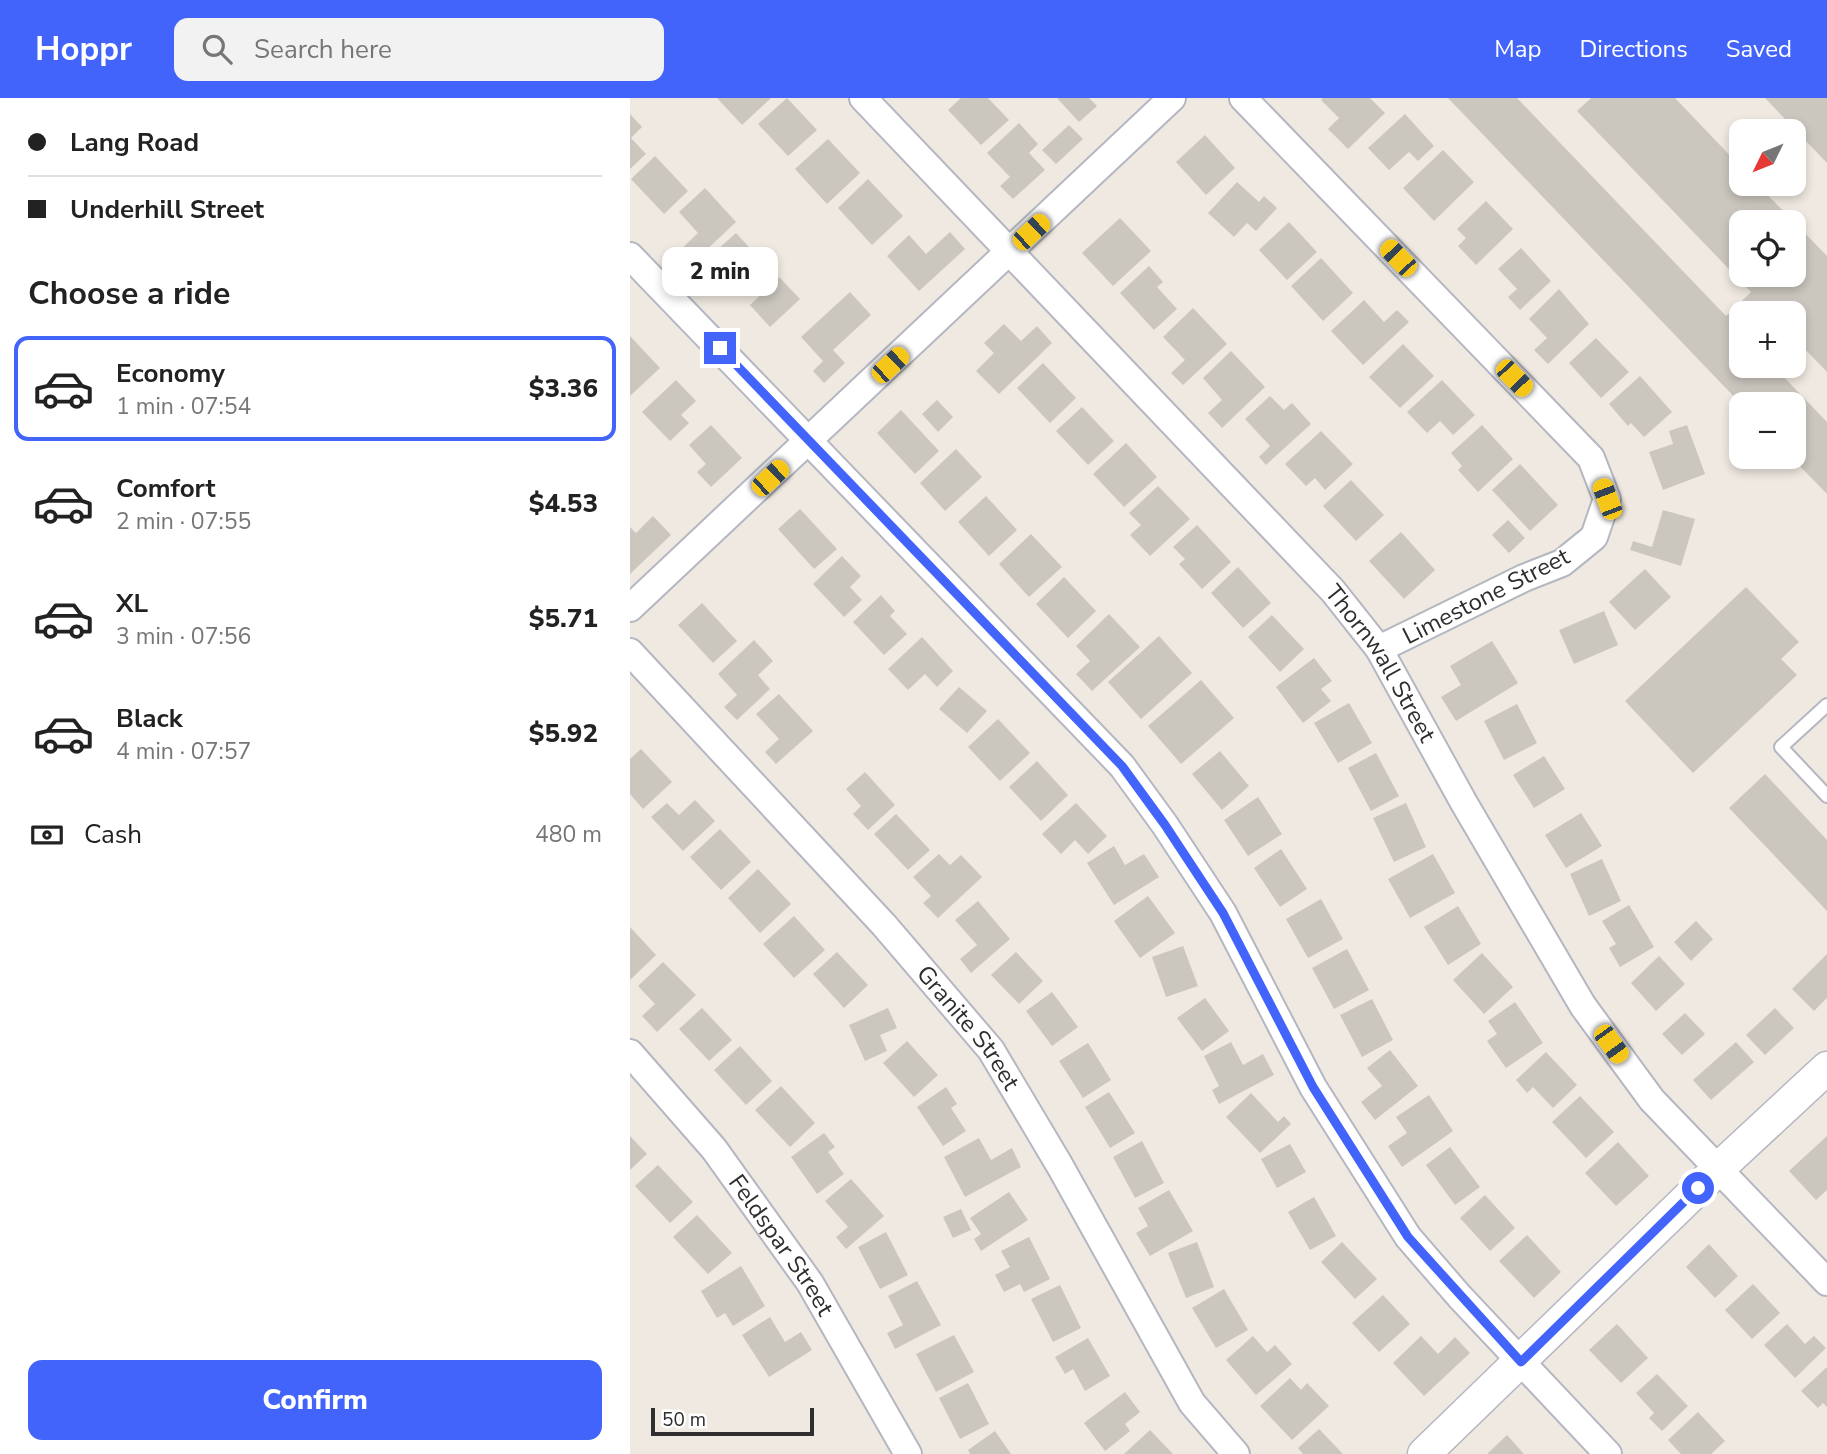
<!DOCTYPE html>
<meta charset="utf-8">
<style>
:root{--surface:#fff;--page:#f2f2f2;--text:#222;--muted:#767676;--line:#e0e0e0;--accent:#4264fb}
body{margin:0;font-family:"Nunito Sans",sans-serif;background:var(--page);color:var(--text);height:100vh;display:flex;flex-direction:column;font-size:26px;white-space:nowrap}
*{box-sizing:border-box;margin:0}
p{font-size:23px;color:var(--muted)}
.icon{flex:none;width:38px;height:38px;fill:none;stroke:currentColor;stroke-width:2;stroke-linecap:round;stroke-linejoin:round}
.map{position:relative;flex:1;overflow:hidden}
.side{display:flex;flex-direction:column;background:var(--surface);width:630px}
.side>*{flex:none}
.hud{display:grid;align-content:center;height:154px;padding:0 28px;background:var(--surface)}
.needle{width:46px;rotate:227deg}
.tools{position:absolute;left:1099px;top:21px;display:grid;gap:14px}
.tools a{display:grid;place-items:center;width:77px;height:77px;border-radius:14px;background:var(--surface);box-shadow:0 4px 10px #0003;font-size:35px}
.scale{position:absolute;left:21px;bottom:18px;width:163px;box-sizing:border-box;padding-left:7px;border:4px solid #2e2e2e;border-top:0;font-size:19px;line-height:24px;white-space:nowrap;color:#2e2e2e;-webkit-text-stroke:5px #fff;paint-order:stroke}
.end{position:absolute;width:32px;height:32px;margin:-16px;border:9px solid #4264fb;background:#fff;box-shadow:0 0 0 4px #fff}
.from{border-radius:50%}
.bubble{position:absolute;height:49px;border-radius:14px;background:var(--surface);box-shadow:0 4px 10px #0003;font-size:23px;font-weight:800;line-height:49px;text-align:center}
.car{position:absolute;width:21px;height:42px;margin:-21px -10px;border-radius:9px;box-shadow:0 0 5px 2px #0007;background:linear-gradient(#f5c518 24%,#345 0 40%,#f5c518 0 76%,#345 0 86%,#f5c518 0)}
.hud b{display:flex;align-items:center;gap:24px;height:66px;font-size:26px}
.hud b+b{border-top:2px solid var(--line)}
.hud i{width:18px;height:18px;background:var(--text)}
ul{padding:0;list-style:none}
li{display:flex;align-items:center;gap:21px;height:105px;margin:0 14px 10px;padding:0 14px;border:4px solid transparent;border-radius:14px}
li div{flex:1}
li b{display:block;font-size:26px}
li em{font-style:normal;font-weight:800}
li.selected{border-color:var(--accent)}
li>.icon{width:63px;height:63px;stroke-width:1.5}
h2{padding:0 28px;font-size:32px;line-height:84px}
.pay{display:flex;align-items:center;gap:18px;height:77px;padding:0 28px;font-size:26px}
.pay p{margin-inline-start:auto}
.primary-button{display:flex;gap:14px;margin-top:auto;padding:14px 28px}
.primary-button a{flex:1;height:80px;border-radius:14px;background:var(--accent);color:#fff;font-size:28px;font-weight:800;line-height:80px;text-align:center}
header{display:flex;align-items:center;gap:42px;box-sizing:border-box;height:98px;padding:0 35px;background:var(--accent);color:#fff}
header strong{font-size:33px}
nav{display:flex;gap:38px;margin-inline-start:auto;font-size:24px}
.search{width:490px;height:63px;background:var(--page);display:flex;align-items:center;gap:18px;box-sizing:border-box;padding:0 24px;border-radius:14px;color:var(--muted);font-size:26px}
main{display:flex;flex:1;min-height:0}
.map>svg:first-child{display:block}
</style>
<header>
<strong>Hoppr</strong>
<div class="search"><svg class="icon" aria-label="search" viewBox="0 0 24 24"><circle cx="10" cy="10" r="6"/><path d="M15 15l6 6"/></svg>Search here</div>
<nav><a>Map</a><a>Directions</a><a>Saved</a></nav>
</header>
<main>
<section class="side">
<div class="hud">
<b><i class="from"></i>Lang Road</b>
<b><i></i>Underhill Street</b>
</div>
<h2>Choose a ride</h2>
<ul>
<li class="selected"><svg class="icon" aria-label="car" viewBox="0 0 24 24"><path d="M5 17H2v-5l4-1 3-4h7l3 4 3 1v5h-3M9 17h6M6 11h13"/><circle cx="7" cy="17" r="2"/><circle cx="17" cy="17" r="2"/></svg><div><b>Economy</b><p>1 min · 07:54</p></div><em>$3.36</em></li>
<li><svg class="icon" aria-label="car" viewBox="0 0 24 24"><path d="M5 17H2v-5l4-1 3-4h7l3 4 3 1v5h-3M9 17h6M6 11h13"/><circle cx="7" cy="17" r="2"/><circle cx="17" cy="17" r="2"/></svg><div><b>Comfort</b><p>2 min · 07:55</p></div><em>$4.53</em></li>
<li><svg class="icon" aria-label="car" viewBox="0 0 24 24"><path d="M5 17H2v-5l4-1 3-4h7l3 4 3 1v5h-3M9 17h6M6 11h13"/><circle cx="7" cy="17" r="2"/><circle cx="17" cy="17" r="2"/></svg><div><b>XL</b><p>3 min · 07:56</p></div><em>$5.71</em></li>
<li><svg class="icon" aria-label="car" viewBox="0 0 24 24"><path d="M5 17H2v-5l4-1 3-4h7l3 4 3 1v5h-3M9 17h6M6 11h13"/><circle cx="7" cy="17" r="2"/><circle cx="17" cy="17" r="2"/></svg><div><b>Black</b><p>4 min · 07:57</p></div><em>$5.92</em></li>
</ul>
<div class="pay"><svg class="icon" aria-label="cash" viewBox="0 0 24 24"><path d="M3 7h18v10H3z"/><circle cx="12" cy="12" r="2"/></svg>Cash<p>480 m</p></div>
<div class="primary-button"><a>Confirm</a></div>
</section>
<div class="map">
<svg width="1197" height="1356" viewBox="0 0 1197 1356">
<rect width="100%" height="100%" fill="#efe9e1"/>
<g fill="#cbc7bf" fill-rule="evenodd">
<path d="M87,0h54l-29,27z"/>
<path d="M157,0l30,32 -29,26 -30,-32z"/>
<path d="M331,0h27l21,22 -28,25 -33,-35z"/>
<path d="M427,0h32l8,8 -18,16z"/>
<path d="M693,0h47l15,15 -37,36 -20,-20 11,-11 -18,-18z"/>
<path d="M818,0h69l209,218 25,-24 -174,-181 14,-13h84l66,69v17h16l70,72v116l-26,-27 -7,7v-39h-23l-5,-5 -5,5h-20v53h38l-3,3 51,53v72l-36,-37h3v-53h-53zM1111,124h53v53h-53z"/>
<path d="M1135,0h62v65z"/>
<path d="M0,16l12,13 -11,11 15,16 -16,15z"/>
<path d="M775,16l29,32 -16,15 -9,-9 -20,18 -21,-22z"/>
<path d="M389,25l19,21 -9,9 16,17 -32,29 -13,-13 10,-9 -23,-24z"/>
<path d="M439,27l14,14 -27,25 -14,-14z"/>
<path d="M575,37l30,33 -29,27 -30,-33z"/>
<path d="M198,41l32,34 -33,31 -32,-35z"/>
<path d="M813,52l31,32 -40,39 -31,-33z"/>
<path d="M25,58l33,35 -24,23 -33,-35z"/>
<path d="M238,81l35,37 -31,29 -34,-37z"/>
<path d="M607,84l22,20 5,-6 13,12 -21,23 -9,-8 -13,14 -26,-24z"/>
<path d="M75,90l31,34 -50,47 -12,-13 24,-23 -19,-21z"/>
<path d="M856,103l27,28 -37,36 -18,-19 8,-8 -9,-9z"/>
<path d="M490,120l31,33 -38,35 -31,-33z"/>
<path d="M659,124l28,30 -30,28 -28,-30z"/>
<path d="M320,134l15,17 -46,42 -32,-35 22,-21 17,19z"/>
<path d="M106,135l34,37 -26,24 -35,-37z"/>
<path d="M891,150l30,33 -31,29 -12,-13 9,-8 -19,-20z"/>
<path d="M691,160l32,35 -30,28 -32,-35z"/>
<path d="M519,168l14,16 -6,5 20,22 -23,21 -34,-37z"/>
<path d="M149,179l21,22 -30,28 -20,-22z"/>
<path d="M929,191l30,35 -41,40 -14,-14 13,-12 -18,-19z"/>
<path d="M220,194l21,23 -38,35 12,13 -21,20 -11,-12 10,-10 -22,-24z"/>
<path d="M734,202l20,22 13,-12 12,12 -46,43 -32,-34z"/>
<path d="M563,210l34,36 -44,41 -12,-12 14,-13 -22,-23z"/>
<path d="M374,226l17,17 16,-15 15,17 -53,51 -23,-23 18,-18 -10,-10z"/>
<path d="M0,238l30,32 -30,28z"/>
<path d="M966,240l33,34 -28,26 -32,-35z"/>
<path d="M773,246l31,32 -34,32 -31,-31z"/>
<path d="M601,253l34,36 -43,41 -14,-15 14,-13 -19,-22z"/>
<path d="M413,265l33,35 -26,25 -33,-35z"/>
<path d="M1010,278l32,36 -28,25 -13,-14 -3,3 -19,-22z"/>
<path d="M46,282l20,21 -15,14 8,8 -19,18 -28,-29z"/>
<path d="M812,282l33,35 -22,20 -13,-14 -13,12 -20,-21z"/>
<path d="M640,298l14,14 8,-7 19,21 -45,41 -7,-8 11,-11 -25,-27z"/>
<path d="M307,302l16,17 -15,15 -16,-18z"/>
<path d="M452,309l32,34 -26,24 -32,-34z"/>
<path d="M271,312l38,41 -24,23 -38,-41z"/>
<path d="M81,327l31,33 -31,29 -14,-15 9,-8 -17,-19z"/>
<path d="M852,327l31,34 -35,33 -20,-22 4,-4 -11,-13z"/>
<path d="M1057,327l18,49 -42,16 -14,-38 24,-8 -4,-13z"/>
<path d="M691,333l32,33 -28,26 -10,-12 -9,8 -21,-22z"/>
<path d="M496,345l31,34 -33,30 -31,-33z"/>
<path d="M326,351l26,28 -37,34 -25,-28z"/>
<path d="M890,366l38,41 -28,26 -38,-41z"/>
<path d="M721,382l33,35 -28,26 -33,-35z"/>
<path d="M528,388l32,33 -40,37 -20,-21 11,-10 -12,-12z"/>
<path d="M356,398l31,34 -28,26 -31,-34z"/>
<path d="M170,411l37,40 -23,20 -36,-40z"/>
<path d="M1033,412l32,9 -14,47 -51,-16 3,-9 19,6z"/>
<path d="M23,418l18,19 -41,39v-47l6,6z"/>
<path d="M878,422l17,18 -16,15 -17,-18z"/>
<path d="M567,427l34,37 -29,27 -23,-25 6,-5 -12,-12z"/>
<path d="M771,434l34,38 -31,29 -35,-38z"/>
<path d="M401,436l31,33 -33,30 -30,-33z"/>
<path d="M212,458l19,20 -11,11 12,13 -18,17 -31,-33z"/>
<path d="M608,469l33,36 -28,25 -32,-35z"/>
<path d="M1015,471l26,28 -36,33 -26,-28z"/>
<path d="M434,479l32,34 -28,27 -32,-34z"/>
<path d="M1116,489l53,55 -18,17 16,16 -104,98 -68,-72z"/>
<path d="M251,497l14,16 -5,5 17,18 -23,21 -31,-33z"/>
<path d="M72,505l35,38 -24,22 -35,-38z"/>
<path d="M974,513l14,34 -44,19 -15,-34z"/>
<path d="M479,516l31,33 -48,44 -16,-17 14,-13 -14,-15z"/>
<path d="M642,517l32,34 -24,23 -32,-35z"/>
<path d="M529,538l33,37 -51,46 -33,-37z"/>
<path d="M292,539l31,34 -16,16 -12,-13 -17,16 -20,-21z"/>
<path d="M124,542l19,21 -15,14 12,14 -33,31 -13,-13 13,-12 -19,-21z"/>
<path d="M862,543l26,42 -62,38 -15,-24 20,-12 -11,-19z"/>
<path d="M684,560l18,23 -11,8 10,12 -28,22 -27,-36z"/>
<path d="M571,582l33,38 -53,46 -33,-38z"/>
<path d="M329,589l28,24 -20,22 -28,-24z"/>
<path d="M149,596l34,37 -37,33 -11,-12 14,-13 -23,-25z"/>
<path d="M719,605l23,40 -34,20 -24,-40z"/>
<path d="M887,606l20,39 -33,17 -20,-39z"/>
<path d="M368,621l32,34 -30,28 -32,-34z"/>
<path d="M11,651l31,33 -29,27 -13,-15v-35z"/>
<path d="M590,653l29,35 -27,24 -30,-36z"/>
<path d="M746,655l23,43 -28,15 -23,-43z"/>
<path d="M914,658l21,33 -31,19 -21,-33z"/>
<path d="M407,663l31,34 -27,26 -32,-34z"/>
<path d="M235,674l30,33 -27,25 -15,-16 8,-8 -15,-17z"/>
<path d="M1135,676l62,66v71l-98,-103z"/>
<path d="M628,699l24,37 -34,22 -24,-36z"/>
<path d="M65,702l20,21 -32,30 -32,-34 16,-14 12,12z"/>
<path d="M446,705l31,33 -19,18 -13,-14 -14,14 -19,-20z"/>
<path d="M776,705l20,44 -32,15 -21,-44z"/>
<path d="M951,715l21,33 -36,22 -21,-33z"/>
<path d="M266,716l34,36 -22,20 -34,-36z"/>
<path d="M90,731l31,33 -30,28 -31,-33z"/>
<path d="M484,748l11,19 19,-11 15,23 -45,28 -27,-42z"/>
<path d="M651,751l26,40 -27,18 -26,-39z"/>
<path d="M309,756l11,11 11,-10 21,22 -44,41 -15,-15 8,-7 -18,-19z"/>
<path d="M803,756l22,39 -45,25 -22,-39z"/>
<path d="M972,761l19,42 -32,15 -19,-42z"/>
<path d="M128,771l33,35 -31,29 -32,-35z"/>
<path d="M518,798l27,37 -35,25 -26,-37z"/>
<path d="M691,801l22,40 -35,19 -22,-39z"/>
<path d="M348,803l32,38 -39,34 -11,-14 17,-14 -22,-25z"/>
<path d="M999,807l25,42 -34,20 -11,-19 7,-4 -14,-23z"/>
<path d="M828,808l23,38 -33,21 -24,-38z"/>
<path d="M164,818l31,34 -31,28 -31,-34z"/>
<path d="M1066,823l17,18 -22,22 -17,-19z"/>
<path d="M0,829l26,28 -26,25z"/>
<path d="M553,848l15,40 -32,11 -14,-40z"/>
<path d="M717,851l22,41 -35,19 -22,-41z"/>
<path d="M207,854l31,33 -24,23 -31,-34z"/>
<path d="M386,854l27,29 -24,23 -28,-29z"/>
<path d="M852,855l31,34 -29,27 -31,-34z"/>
<path d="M1197,856v44l-13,13 -22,-22z"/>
<path d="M1029,858l26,28 -29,27 -25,-28z"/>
<path d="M33,864l33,33 -39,37 -15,-16 13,-12 -17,-18z"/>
<path d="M422,894l26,35 -26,19 -26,-35z"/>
<path d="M575,900l24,33 -27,20 -25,-33z"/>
<path d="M742,901l21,41 -31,17 -22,-42z"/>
<path d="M885,904l28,41 -37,25 -19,-27 10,-7 -9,-13z"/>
<path d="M72,910l30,32 -23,21 -30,-32z"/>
<path d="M258,910l9,20 -17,7 7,16 -22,10 -16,-36z"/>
<path d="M1145,910l19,20 -29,27 -19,-20z"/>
<path d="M1055,915l20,21 -23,21 -20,-21z"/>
<path d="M277,943l31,34 -24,22 -31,-34z"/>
<path d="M601,944l12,23 20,-11 11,21 -55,29 -7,-14 7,-4 -15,-30z"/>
<path d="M1106,944l18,20 -43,38 -18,-20z"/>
<path d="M458,945l23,37 -28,18 -24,-37z"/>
<path d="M110,948l32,35 -26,24 -32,-35z"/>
<path d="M760,952l28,36 -43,34 -14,-18 21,-16 -15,-18z"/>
<path d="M916,954l31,33 -24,23 -20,-21 -6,6 -11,-13z"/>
<path d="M151,988l34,37 -25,24 -35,-37z"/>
<path d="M316,989l11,17 -6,4 15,23 -23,15 -26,-39z"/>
<path d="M479,994l26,41 -25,15 -25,-41z"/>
<path d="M621,995l27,29 6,-6 7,8 -31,29 -34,-36z"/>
<path d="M799,997l24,36 -51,36 -14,-21 19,-13 -11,-16z"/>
<path d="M950,998l34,36 -28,26 -34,-36z"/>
<path d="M194,1035l11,14 -7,5 16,22 -27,20 -26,-37z"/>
<path d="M0,1038l17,18 -17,16z"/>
<path d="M1197,1038v54l-11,10 -27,-29z"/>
<path d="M349,1040l12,22 21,-12 9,19 -56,30 -21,-40z"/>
<path d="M512,1043l22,42 -29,15 -22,-41z"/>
<path d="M988,1044l31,34 -33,30 -31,-33z"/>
<path d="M660,1046l16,28 -29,16 -16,-29z"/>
<path d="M820,1049l30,40 -25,18 -29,-40z"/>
<path d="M28,1067l35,37 -23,21 -35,-37z"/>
<path d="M221,1081l33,37 -38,33 -10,-12 12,-10 -23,-26z"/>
<path d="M539,1092l24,41 -43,25 -14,-23 12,-7 -10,-18z"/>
<path d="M379,1094l19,28 -47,31 -7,-12 7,-5 -11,-16z"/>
<path d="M855,1097l30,33 -25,23 -30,-33z"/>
<path d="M684,1099l22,39 -26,14 -22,-38z"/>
<path d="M331,1111l10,21 -18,8 -10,-21z"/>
<path d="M67,1117l35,38 -24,21 -35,-37z"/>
<path d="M256,1134l22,43 -28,14 -22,-42z"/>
<path d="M897,1137l34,37 -27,26 -35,-37z"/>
<path d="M399,1139l21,42 -26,13 -4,-8 -16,8 -9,-17 15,-8 -9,-16z"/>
<path d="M567,1144l17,45 -28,11 -18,-45z"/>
<path d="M712,1144l35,37 -22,20 -34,-37z"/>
<path d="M1079,1146l29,32 -23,22 -29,-31z"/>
<path d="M111,1168l24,40 -32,20 -8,-13 -8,5 -16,-27z"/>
<path d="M287,1183l24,44 -46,24 -8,-16 16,-8 -15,-29z"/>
<path d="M1123,1186l27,29 -28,26 -27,-29z"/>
<path d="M430,1187l21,43 -28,14 -22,-43z"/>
<path d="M594,1191l24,41 -32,18 -24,-40z"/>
<path d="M753,1197l27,29 -31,28 -27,-29z"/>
<path d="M140,1219l15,25 16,-10 11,18 -43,27 -27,-42z"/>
<path d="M987,1226l31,34 -27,25 -32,-33z"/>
<path d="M1157,1226l18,20 9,-8 12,12 -31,30 -31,-33z"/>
<path d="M324,1237l20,37 -38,20 -20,-38z"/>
<path d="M623,1238l14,16 8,-7 17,19 -36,31 -30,-35z"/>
<path d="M791,1238l17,18 17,-17 15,16 -46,43 -31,-33z"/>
<path d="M458,1240l22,38 -25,15 -12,-22 -8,5 -10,-17z"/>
<path d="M1197,1269v40l-4,-4 -5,5 -17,-17z"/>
<path d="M1027,1276l31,32 -26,25 -13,-13 5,-5 -18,-20z"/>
<path d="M660,1280l11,12 6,-7 22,23 -37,34 -32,-34z"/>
<path d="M338,1285l21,41 -29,15 -21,-41z"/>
<path d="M495,1294l15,20 -15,12 5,7 -25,20 -21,-28z"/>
<path d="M1068,1314l27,29 -14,13h-30l-13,-14z"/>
<path d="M689,1331l24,25h-40l-5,-6z"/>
<path d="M520,1332l23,24h-49z"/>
<path d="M365,1333l16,23h-41l-2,-4z"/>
<path d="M877,1337l17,19h-37z"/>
</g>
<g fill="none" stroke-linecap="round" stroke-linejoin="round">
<defs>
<path id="service" d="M1197,607l-46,42 46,49"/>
<g id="minor">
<path id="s1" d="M233,0l470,493 46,58 85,154 119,203 69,94 175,182"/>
<path d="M613,0l348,360 16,41 -13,38 -32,26 -38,15 -145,71"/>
<path d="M0,158l492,510 43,59 58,88 90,174 95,150 52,60 148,157"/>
<path d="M0,510l542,-510"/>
<path id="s2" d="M0,554l254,273 107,125 69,116 132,237 44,51"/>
<path id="s3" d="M0,955l84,96 96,134 98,171"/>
</g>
<path id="tertiary" d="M794,1356l294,-285 109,-101"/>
</defs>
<use href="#service" stroke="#b4b7c1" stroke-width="16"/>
<use href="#minor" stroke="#b4b7c1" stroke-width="30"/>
<use href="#tertiary" stroke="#b4b7c1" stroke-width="35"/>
<use href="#service" stroke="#fff" stroke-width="12"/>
<use href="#minor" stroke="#fff" stroke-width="26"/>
<use href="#tertiary" stroke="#fff" stroke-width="32"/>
</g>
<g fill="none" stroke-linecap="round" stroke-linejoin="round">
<path stroke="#4264fb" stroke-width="9" d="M90,250l402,418 43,59 58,88 90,174 95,150 113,125 177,-174"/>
</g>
<g text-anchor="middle" stroke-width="5" stroke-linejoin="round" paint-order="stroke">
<g font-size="24" fill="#2e2e2e" stroke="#fff">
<text transform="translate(856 498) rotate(-27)" y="8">Limestone Street</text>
<text dy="8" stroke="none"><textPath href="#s1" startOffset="768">Thornwall Street</textPath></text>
<text dy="8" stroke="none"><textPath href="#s2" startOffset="506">Granite Street</textPath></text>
<text dy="8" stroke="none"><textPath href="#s3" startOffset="245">Feldspar Street</textPath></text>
</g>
</g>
</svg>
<div class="tools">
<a><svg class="needle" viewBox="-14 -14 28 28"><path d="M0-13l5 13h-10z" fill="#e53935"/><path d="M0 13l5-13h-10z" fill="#767676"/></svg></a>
<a><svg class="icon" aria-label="locate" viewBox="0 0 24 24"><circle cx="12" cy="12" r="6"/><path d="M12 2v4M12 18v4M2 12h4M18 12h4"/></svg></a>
<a>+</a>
<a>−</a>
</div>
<div class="scale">50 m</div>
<i class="end from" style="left:1068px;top:1090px"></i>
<i class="end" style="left:90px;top:250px"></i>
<div class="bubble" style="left:32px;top:149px;width:116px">2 min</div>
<i class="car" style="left:401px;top:134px;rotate:47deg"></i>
<i class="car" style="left:768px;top:160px;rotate:316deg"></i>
<i class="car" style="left:260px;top:267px;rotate:47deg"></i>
<i class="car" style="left:884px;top:280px;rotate:136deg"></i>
<i class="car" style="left:140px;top:380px;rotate:47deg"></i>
<i class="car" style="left:977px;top:401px;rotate:339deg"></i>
<i class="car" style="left:981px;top:946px;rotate:144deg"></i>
</div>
</main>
